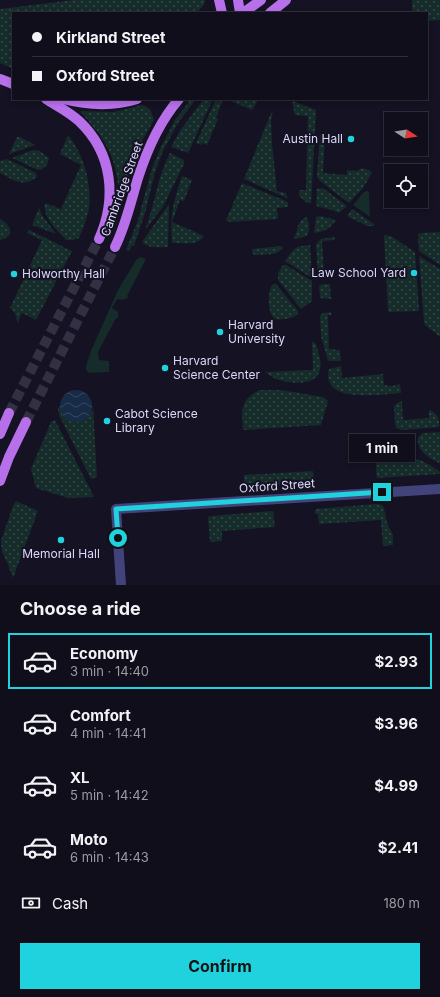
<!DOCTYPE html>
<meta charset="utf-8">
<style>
:root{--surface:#0f0e1a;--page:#181723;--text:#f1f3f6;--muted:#9b9ca2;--line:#2f2e39;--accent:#20d1de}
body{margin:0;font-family:Inter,sans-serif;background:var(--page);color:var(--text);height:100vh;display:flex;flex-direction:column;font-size:15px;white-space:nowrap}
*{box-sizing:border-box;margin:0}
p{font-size:13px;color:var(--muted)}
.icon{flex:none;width:22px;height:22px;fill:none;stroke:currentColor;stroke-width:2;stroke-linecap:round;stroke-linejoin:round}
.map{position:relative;height:585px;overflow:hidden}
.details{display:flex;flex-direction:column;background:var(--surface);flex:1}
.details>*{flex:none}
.top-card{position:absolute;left:12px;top:12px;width:416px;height:88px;border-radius:0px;box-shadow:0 2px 6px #0003,0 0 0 1px var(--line);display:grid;align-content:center;height:88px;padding:0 20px;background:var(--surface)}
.needle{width:26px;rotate:102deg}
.controls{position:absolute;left:384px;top:112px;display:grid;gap:8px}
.controls a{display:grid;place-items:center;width:44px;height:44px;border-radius:0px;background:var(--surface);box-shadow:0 2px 6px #0003,0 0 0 1px var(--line);font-size:20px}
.end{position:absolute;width:18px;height:18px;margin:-9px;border:5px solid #20d1de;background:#111;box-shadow:0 0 0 2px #111}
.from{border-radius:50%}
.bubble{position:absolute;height:28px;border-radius:0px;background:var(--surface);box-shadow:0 2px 6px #0003,0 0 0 1px var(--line);font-size:13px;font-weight:700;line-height:28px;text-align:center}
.top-card b{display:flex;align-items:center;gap:14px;height:38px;font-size:15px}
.top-card b+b{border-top:1px solid var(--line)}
.top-card i{width:10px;height:10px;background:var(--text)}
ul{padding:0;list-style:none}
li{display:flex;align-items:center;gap:12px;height:56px;margin:0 8px 6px;padding:0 12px;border:2px solid transparent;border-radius:0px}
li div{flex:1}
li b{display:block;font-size:15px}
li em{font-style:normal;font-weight:700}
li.active{border-color:var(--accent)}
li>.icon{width:36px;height:36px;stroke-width:1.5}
h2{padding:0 20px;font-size:18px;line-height:48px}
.pay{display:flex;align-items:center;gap:10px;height:44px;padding:0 20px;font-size:15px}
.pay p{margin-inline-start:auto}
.primary-button{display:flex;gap:8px;margin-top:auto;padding:8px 20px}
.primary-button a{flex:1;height:46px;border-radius:0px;background:var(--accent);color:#111;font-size:16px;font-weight:700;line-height:46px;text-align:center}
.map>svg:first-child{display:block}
</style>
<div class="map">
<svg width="440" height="585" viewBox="0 0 440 585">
<defs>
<pattern id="grass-dots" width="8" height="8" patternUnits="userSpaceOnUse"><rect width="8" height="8" fill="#152c2a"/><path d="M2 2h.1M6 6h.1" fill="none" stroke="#364a4a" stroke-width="1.8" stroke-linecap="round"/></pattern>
<pattern id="water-waves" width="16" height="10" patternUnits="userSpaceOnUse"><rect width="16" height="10" fill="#172b46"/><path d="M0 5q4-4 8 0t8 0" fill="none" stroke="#384962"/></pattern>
</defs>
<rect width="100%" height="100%" fill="#141223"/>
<g fill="url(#grass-dots)">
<path d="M73,0h132c0,6 -5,9 -9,13h-183v56l-13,-6v-54z"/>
<path d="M412,0h28v20l-13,1v-8h-15z"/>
<path d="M191,99h5l-18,24 -15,28 -8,21 -10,41 -11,33 -2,-1 -3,6 -3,-1 12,-30 14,-52 8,-19 15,-29z"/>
<path d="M204,99h9l-25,54 -17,-6 10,-18z"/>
<path d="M216,99h7l-7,19 2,1 -11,26 -5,-2 -1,2 -5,-2z"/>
<path d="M226,99h33l-7,11z"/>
<path d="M292,101l24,9 -5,94 -5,-2 -7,-6v-6h7l2,-74 -13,-1z"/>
<path d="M142,105c8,2 10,8 12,15l-11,19 -11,28h-1l-8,34 -4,-1c-1,-42 -12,-58 -39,-89l34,1z"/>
<path d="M271,113h2l-2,7 1,23 5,48 9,2 1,5 -43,-19z"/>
<path d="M320,134h2l3,3 -2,36 24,2v-5l10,1 5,-3 7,2 3,3 -9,15 -14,15 -29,-22 -3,-4z"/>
<path d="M68,135c16,19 24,50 21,74 -2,9 -6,20 -10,29l-6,2h-7c-9,-10 -24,-23 -21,-37l16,6 20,-44 -21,-11z"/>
<path d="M17,137h3l15,8 -26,9z"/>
<path d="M33,150l7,1 9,7c-1,6 -4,12 -11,12l-26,-12z"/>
<path d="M170,153l14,7v4l-21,43 -18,23c10,-25 12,-53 25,-77z"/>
<path d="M7,159l29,14 1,4c-15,11 -23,3 -37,-4v-12z"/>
<path d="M182,176l10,4 -8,21 -4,-1 -8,22 32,14c-6,10 -21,7 -32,7 -2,-29 1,-40 10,-67z"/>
<path d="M242,183l46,19v5l-11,1 1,11 -50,3 -2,-2z"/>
<path d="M323,188l24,18 -8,7 -7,-3 -16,-4 1,-17z"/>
<path d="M169,204l-1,43c-10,0 -19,2 -26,-5z"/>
<path d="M39,208l3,7 14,19 -24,-9z"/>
<path d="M352,209l22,15v2h-7l-20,-10z"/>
<path d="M320,216l16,4c-6,9 -11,11 -22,13l2,-16z"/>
<path d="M306,217c4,5 4,13 1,19l-11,3 -2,-1c5,-9 2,-16 12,-21z"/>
<path d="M0,219c11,6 16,17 0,21z"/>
<path d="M29,230l43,21 -36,69 -14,-7 -4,9 -1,-1 -2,-8 -5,-5 32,-68 -15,-7z"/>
<path d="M440,232v33l-21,-14 -1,-16 2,-2z"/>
<path d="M384,235l7,1 24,16 4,59 -30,1 -1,-1z"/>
<path d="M334,237l1,3 -13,1 2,34h6v3h-11l-1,-2 -2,-32 5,-5z"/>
<path d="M310,245l2,31 -2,1 -25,-16c9,-12 9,-15 25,-16z"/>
<path d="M282,246l1,2c-6,8 -18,6 -27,7l-3,-1 -1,-5z"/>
<path d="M419,256l21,13v68l-15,-12 -1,-3z"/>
<path d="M283,265h3l26,16v20l-11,8 -23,-29v-7z"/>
<path d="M273,284h3l22,27v3c-4,3 -7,4 -12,5 -3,0 -7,1 -10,0 -9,-3 -9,-30 -3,-35z"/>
<path d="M322,284h8l1,15 -11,-1 -1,-12z"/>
<path d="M331,312v3h-3l1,34 11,1 1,11h-13l-7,-25 -1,-20 3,-3z"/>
<path d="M312,341l4,3c2,8 6,17 4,25 -3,19 -31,14 -44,10 -4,-2 -7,-4 -11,-7l48,-2z"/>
<path d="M341,366l1,12 41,-4 1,11 8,1 8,-2 1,9c-19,1 -81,12 -72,-24z"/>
<path d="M260,390h21l42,7 5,4 -7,24 -78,5c-1,-20 -4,-30 17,-40z"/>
<path d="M402,401l1,19 26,-2v-8c8,2 11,9 10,17l-37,3 -6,-2 -1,-4 -1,-18 3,-3z"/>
<path d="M60,406l5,12 10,4 17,-11 1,-5 4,71 -6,2 -32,-64 -1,-7z"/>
<path d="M55,420l39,77 -26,1 -32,-10 -5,-19 20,-47z"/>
<path d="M440,432v31c-11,-4 -24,-13 -22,-26l5,-4z"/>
<path d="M384,455c25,1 36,2 56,17v2l-63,4c-1,-10 -3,-18 7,-23z"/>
<path d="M313,471l1,12 -70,4v-12z"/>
<path d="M16,501l22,10 -25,67 -6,-16 -5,-10 -1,-11 12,-35z"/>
<path d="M376,504l6,1 2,3 3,15 6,12v10l-10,1 -2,-26 -62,4 -1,-10h-3v-5z"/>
<path d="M273,511l2,16 -53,4v10l-12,1 -2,-25 2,-1z"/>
</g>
<g fill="#152c2a">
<path d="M367,191l2,1 1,25 -17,-12 11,-13z"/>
<path d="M141,257l5,2 -19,37 2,1 -6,3 -6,-1 -5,9 6,4v6h-2l-18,34 1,8 10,1v11l-20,1 -3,-3v-4l5,-15 27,-61 17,-28 2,-3z"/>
</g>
<circle fill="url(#water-waves)" cx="76" cy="406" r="16"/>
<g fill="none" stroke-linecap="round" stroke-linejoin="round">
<g stroke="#323043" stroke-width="10" stroke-dasharray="10 5" stroke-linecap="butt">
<path d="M9,413l90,-174"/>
<path d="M26,422l89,-175"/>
</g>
<path stroke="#43437b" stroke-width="10" d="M121,585l-5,-76 324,-20"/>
<g stroke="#b86fea" stroke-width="10">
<path d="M219,0l3,13"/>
<path d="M238,0l2,13"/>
<path d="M243,13l18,-13"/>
<path d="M270,13l16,-13"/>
<path d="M0,79l13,5"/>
<path d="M46,99c11,7 23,13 33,22 34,32 38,78 20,118"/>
<path d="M63,99c24,6 49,8 74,0"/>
<path d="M115,247c11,-22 16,-46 23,-69 9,-28 22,-57 41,-79"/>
<path d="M0,434l9,-21"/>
<path d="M0,481l9,-24 17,-35"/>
</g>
</g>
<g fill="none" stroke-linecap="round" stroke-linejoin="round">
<path stroke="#20d1de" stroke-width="5" d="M118,538l-2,-29 266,-17"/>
</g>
<g fill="#20d1de" stroke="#141223" stroke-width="1.5">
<circle cx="351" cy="139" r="4"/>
<circle cx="414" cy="273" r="4"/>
<circle cx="14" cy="274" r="4"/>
<circle cx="220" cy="332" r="4"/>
<circle cx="165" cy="368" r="4"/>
<circle cx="107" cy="421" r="4"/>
<circle cx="61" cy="540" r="4"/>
</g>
<g text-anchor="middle" stroke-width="4" stroke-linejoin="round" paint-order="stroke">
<g font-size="12" fill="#dbd9fa" stroke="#141223" text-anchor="start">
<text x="343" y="143" text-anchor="end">Austin Hall</text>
<text x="406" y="277" text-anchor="end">Law School Yard</text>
<text x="22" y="278">Holworthy Hall</text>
<text x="228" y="329">Harvard<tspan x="228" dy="14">University</tspan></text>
<text x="173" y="365">Harvard<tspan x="173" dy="14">Science Center</tspan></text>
<text x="115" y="418">Cabot Science<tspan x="115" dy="14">Library</tspan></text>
<text x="61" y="558" text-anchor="middle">Memorial Hall</text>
</g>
<g font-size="12" fill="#dbd9fa" stroke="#141223">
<text transform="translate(122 189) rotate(-70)" y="4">Cambridge Street</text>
<text transform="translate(277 486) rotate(-4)" y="4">Oxford Street</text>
</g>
</g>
</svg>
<div class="controls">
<a><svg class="needle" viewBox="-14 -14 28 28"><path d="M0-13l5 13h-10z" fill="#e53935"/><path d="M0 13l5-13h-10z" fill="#9b9ca2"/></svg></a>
<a><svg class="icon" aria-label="locate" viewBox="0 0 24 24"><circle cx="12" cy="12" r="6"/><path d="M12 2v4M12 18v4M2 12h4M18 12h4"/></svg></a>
</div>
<i class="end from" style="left:118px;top:538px"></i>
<i class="end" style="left:382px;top:492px"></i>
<div class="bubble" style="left:349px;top:434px;width:66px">1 min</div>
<div class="top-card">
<b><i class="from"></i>Kirkland Street</b>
<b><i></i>Oxford Street</b>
</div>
</div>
<section class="details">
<h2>Choose a ride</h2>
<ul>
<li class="active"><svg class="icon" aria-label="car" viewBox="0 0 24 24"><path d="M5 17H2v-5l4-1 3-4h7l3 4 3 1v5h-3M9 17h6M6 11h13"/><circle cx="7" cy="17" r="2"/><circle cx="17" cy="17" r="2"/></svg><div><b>Economy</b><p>3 min · 14:40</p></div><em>$2.93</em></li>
<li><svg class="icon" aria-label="car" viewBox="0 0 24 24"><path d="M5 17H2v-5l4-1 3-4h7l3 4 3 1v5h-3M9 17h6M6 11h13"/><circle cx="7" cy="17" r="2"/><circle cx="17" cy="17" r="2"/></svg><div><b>Comfort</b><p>4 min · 14:41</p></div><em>$3.96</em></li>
<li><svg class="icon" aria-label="car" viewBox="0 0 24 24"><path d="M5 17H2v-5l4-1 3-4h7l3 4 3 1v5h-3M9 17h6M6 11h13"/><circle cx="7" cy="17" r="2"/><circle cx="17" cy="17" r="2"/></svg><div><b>XL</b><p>5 min · 14:42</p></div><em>$4.99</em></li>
<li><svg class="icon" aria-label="car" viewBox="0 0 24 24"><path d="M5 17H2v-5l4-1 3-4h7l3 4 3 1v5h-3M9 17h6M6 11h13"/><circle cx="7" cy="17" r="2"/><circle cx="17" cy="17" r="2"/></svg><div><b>Moto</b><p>6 min · 14:43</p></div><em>$2.41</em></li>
</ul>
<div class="pay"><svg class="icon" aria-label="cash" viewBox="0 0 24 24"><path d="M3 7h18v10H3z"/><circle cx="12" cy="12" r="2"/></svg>Cash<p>180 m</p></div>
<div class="primary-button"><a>Confirm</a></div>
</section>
